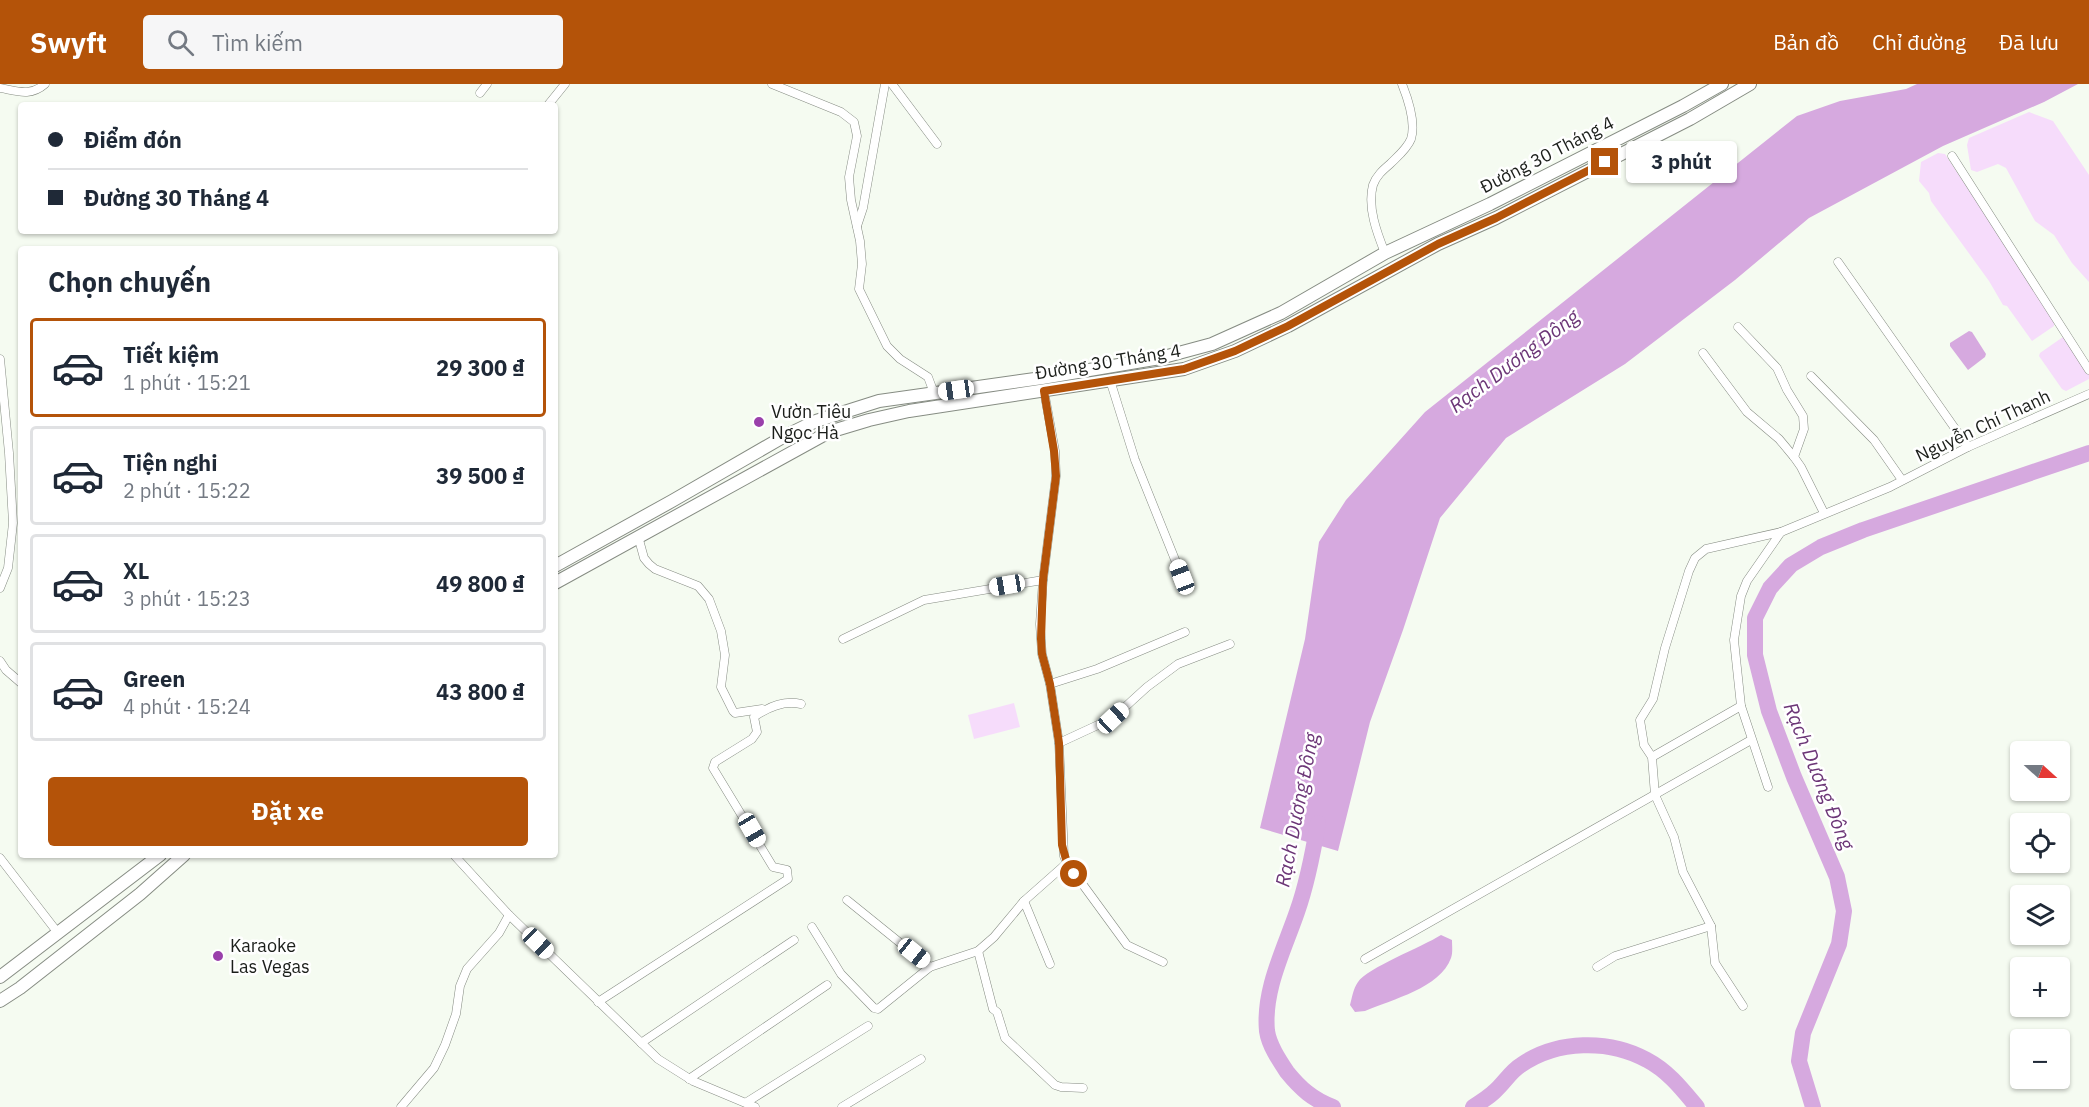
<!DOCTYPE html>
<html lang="vi">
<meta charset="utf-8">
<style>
:root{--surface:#fff;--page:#f6f6f7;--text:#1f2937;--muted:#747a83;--line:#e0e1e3;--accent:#b45309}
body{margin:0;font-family:"IBM Plex Sans",sans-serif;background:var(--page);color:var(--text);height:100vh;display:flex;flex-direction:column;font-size:22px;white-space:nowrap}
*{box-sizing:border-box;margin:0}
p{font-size:20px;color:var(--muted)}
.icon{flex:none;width:33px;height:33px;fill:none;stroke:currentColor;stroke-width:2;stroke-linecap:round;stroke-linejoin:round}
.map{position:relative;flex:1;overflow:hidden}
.sheet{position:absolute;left:18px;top:162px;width:540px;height:612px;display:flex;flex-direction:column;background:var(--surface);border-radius:6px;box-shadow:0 2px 4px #0004}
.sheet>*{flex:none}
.top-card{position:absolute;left:18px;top:18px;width:540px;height:132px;border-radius:6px;box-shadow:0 2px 4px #0004;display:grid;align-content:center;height:132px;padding:0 30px;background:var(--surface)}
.needle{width:39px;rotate:111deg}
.buttons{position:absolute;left:2010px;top:657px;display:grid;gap:12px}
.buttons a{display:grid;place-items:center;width:60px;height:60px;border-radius:6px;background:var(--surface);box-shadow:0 2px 4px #0004;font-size:30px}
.end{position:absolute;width:27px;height:27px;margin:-14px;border:8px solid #b45309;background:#fff;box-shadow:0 0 0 3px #fff}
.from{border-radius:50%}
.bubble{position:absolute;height:42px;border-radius:6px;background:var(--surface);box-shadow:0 2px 4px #0004;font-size:20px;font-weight:700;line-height:42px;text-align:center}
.car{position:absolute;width:18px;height:36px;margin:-18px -9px;border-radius:8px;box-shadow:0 0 4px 2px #0007;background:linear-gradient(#fff 24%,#345 0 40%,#fff 0 76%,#345 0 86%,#fff 0)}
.top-card b{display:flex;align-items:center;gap:21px;height:57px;font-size:22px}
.top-card b+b{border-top:2px solid var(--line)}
.top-card i{width:15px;height:15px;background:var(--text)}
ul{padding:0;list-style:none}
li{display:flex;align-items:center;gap:18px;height:99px;margin:0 12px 9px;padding:0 18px;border:3px solid var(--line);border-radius:6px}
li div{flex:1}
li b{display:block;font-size:22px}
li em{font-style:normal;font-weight:700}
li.selected{border-color:var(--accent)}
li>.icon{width:54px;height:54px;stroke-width:1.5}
h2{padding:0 30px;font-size:27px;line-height:72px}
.button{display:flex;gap:12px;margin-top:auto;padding:12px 30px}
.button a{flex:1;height:69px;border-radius:6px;background:var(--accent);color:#fff;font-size:24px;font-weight:700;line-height:69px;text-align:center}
header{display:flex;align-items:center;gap:36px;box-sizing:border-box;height:84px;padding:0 30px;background:var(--accent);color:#fff}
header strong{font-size:28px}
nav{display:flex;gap:33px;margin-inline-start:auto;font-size:21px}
.search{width:420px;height:54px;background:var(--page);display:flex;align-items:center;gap:15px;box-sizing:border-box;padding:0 21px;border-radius:6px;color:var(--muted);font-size:22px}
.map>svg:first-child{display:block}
</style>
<header>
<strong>Swyft</strong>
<div class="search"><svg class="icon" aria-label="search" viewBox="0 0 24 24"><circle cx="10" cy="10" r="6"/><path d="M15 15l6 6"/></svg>Tìm kiếm</div>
<nav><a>Bản đồ</a><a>Chỉ đường</a><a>Đã lưu</a></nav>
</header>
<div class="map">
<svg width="2089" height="1023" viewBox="0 0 2089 1023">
<rect width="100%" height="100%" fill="#f5fbf1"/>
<g fill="#f6dcfb">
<path d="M2029,28l24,9 36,54v107l-17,-19 -18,-28 -19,-14 -29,-53 -8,-4 -21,8 -6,-2 -4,-25 2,-7z"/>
<path d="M1938,69l7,1 109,165v7l-22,15 -25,-35 -4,-1 -14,-24 -58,-80 -2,-8 -10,-12 2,-19z"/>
<path d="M2063,253h3l23,35v7l-23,12 -4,-2 -23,-33 1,-3z"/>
<path d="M1014,619l6,24 -46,12 -6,-24z"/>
</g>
<g fill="#d6a9df">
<path d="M1917,0h161l-34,18 -101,44 -134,72 -74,62 -110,84 -119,74 -66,80 -37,112 -33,92 -32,129 -78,-23 45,-189 14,-97 27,-42 79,-88 372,-296 43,-15 66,-12z"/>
<path d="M1969,247l3,1 14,22 -1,3 -17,13 -18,-24v-3z"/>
<path d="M1441,851l11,5c0,6 1,13 -1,18 -11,30 -58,41 -86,53l-10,1 -5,-7c2,-7 3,-16 8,-23 9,-14 64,-35 83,-47z"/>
</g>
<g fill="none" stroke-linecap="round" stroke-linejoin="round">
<g stroke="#d6a9df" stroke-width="16">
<path d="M1318,739c-5,30 -11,61 -21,89 -13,38 -34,78 -30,119 2,14 12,29 20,41 13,16 26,28 46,35"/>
<path d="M1473,1023c8,-5 16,-10 22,-16 9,-8 16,-20 26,-26 36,-25 88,-26 126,-5 21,11 35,29 50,47"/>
<path d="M1813,1023l-14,-46 4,-28 36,-89 5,-33 -7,-34 -43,-100 -25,-66 -14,-56v-37l15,-30 21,-23 30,-18 42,-17 226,-77"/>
</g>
<defs>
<g id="minor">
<path d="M772,0l69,28 13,10 3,14 -8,41 2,23 9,41 2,23 -3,25 28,57 13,13 28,18 6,16"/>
<path d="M892,0l45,60"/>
<path d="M0,4c17,3 30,9 45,-4"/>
<path d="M480,9l7,-9"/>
<path d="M548,21l17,-21"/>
<path d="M1952,72l137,214"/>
<path d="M857,142l6,-18 22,-124"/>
<path d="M1385,169c-8,-20 -18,-46 -12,-68 3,-9 10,-15 17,-21 8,-8 17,-15 21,-25 5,-16 -3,-40 -9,-55"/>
<path d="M1838,178l130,185"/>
<path d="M1738,243l39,41 10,22 16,26 1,13 -10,28"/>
<path d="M1703,269l44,59 32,27 15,18 7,10 23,46"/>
<path d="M0,275l9,94 4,70 -5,45 -8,20"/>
<path d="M1811,292l63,64 28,40"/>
<path d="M1110,296l25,80 47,117"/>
<path d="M1044,307l11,60 1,25 -13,104 -3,44 2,30 8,30 9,59 5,113 3,7 60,82 36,17"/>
<path d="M638,452l6,22 5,6 6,5 43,17 11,13 12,32 4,24 -4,32 12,24 2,2 27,-4"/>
<path d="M843,555l81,-39 119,-20"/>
<path d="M0,577l6,9 15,13"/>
<path d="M1050,600l47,-15 88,-37"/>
<path d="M1059,659l54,-25 34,-31 31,-23 52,-20"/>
<path d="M1652,673l89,-51"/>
<path d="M1768,703l-27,-81 -7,-66 7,-44 6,-15 34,-49 109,-45 78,-40 121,-53"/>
<path d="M454,771l55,60 149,144 35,22 62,26"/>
<path d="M0,774l58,75"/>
<path d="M847,816l83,67"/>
<path d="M1024,817l26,63"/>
<path d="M812,843l29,47 33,34 4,1 52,-42 48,-16 16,-14 30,-36 43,-38"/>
<path d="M978,867l15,58 4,3 8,26 50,47 6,2 22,1"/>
<path d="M1365,875l386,-219"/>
<path d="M1597,883l18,-11 96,-30"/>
<path d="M598,918l190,-123 -1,-9 -14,-3 -60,-99 2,-6 37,-23 5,-7 -3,-15c14,-10 30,-17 47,-13"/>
<path d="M1743,922l-28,-43 -4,-37 -28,-54 -9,-35 -19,-42 -3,-38 -8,-12 -4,-25 13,-21 12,-51 24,-77 6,-13 11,-9 75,-17"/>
<path d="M641,959l153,-103"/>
<path d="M689,995l138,-94"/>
<path d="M747,1018l121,-76"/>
<path d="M401,1023l33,-39 11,-23 11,-31 4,-28 7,-17 32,-36 10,-18"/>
<path d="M842,1023l79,-48"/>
</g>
<g id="primary">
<path d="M555,482l117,-65 111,-64 33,-16 63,-20 163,-23 118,-20 52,-14 69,-31 104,-60 105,-49 193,-98 39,-22"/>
<path d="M555,499l274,-151 40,-12 40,-9 275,-42 51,-18 53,-25 150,-82 58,-26 194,-99 60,-35"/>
<path d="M0,893l160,-122"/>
<path d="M0,917l20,-13 120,-94 44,-39"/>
</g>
</defs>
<use href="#minor" stroke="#868c83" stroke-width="9"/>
<use href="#primary" stroke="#868c83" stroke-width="14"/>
<use href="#minor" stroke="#fff" stroke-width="8"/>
<use href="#primary" stroke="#fff" stroke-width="12"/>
</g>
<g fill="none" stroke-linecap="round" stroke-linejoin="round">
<path stroke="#b45309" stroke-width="8" d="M1074,790l-7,-11 -5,-18 -3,-102 -9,-59 -8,-30 -1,-15 2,-59 13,-104 -2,-25 -10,-60 140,-22 51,-18 53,-25 150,-82 58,-26 109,-56"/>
</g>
<g fill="#9a40ab" stroke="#fff" stroke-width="2">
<circle cx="759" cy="338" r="6"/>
<circle cx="218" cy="872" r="6"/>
</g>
<g text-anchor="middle" stroke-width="5" stroke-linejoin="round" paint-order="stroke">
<g font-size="18" fill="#1b1e1a" stroke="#fff">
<text transform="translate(1547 71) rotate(-27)" y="6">Đường 30 Tháng 4</text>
<text transform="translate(1108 278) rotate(-9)" y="6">Đường 30 Tháng 4</text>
<text transform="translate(1983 342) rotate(-25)" y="6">Nguyễn Chí Thanh</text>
</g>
<g font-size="18" fill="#1b1e1a" stroke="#fff" text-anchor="start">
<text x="771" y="334">Vườn Tiêu<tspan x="771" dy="21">Ngọc Hà</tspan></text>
<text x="230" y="868">Karaoke<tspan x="230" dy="21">Las Vegas</tspan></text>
</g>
<g font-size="20" font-style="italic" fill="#6c3677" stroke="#fff">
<text transform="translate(1514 277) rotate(-37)" y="7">Rạch Dương Đông</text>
<text transform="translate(1819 692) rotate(68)" y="7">Rạch Dương Đông</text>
<text transform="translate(1297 726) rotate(-79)" y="7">Rạch Dương Đông</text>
</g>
</g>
</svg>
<div class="buttons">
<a><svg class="needle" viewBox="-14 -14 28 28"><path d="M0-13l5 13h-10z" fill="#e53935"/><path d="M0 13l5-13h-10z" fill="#747a83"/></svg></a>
<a><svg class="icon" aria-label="locate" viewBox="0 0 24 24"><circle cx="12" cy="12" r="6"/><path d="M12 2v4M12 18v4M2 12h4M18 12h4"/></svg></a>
<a><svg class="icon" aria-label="layers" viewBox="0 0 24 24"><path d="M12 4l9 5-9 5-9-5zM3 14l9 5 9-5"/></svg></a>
<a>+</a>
<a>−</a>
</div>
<i class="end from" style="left:1074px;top:790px"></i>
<i class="end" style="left:1605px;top:78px"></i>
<div class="bubble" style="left:1626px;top:57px;width:111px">3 phút</div>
<i class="car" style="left:956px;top:306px;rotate:262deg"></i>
<i class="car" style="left:1182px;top:493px;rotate:339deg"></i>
<i class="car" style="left:1007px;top:501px;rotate:260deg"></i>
<i class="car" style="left:1113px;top:634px;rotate:47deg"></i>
<i class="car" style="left:752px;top:746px;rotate:150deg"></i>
<i class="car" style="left:538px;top:859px;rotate:134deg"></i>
<i class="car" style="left:914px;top:869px;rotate:129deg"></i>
<div class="top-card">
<b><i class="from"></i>Điểm đón</b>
<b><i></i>Đường 30 Tháng 4</b>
</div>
<section class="sheet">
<h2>Chọn chuyến</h2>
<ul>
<li class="selected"><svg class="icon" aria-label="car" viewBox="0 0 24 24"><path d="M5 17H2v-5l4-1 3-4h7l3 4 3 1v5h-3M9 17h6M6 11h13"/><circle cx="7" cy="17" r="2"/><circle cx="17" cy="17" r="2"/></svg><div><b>Tiết kiệm</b><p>1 phút · 15:21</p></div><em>29 300 ₫</em></li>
<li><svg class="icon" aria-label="car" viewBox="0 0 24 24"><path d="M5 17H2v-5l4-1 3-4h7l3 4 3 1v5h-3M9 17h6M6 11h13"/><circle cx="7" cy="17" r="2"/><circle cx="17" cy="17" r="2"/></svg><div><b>Tiện nghi</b><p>2 phút · 15:22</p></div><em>39 500 ₫</em></li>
<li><svg class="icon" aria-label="car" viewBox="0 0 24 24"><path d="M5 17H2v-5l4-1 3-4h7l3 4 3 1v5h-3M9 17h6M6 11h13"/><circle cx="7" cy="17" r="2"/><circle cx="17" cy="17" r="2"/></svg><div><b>XL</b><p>3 phút · 15:23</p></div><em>49 800 ₫</em></li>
<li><svg class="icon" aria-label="car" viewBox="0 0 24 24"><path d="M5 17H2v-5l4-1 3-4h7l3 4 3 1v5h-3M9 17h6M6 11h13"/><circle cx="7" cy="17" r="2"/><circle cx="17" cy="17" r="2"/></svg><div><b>Green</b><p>4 phút · 15:24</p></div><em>43 800 ₫</em></li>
</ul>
<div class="button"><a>Đặt xe</a></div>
</section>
</div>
